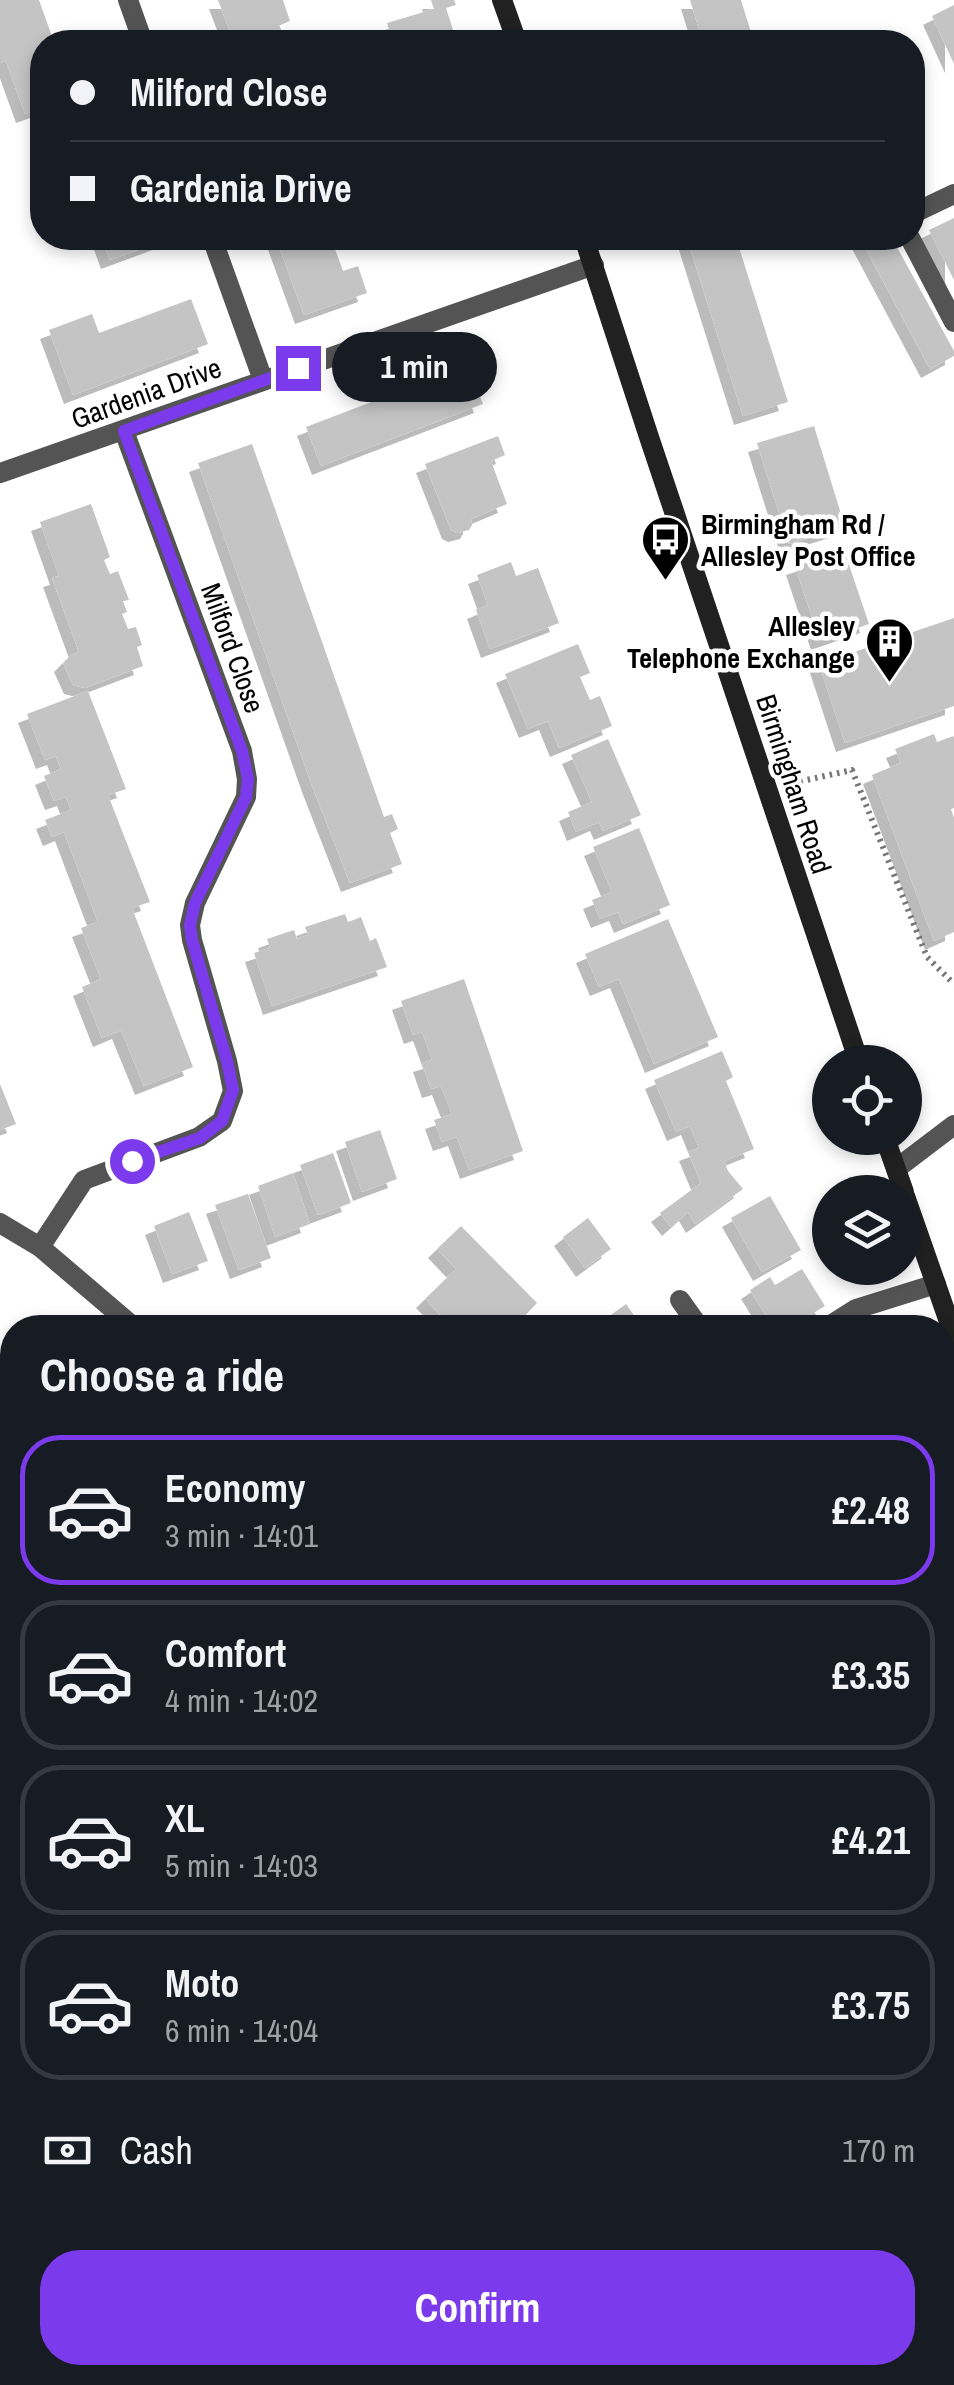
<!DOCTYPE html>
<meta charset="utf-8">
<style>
:root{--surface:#171b24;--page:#242831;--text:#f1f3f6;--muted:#9ea1a6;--line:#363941;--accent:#7c3aed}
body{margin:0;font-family:"Archivo Narrow",sans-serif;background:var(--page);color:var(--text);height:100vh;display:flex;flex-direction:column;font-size:38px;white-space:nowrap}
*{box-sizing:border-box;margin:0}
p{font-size:32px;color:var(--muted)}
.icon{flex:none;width:55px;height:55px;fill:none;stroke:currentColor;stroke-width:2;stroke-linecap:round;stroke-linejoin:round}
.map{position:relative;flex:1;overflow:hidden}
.side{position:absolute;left:0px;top:1315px;width:955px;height:1070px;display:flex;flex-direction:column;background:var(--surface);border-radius:40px 40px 0 0;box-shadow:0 5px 15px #0003}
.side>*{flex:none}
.banner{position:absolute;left:30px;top:30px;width:895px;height:220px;border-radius:40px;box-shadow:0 5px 15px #0003;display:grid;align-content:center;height:220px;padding:0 40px;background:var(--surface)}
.buttons{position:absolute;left:812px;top:1045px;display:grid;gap:20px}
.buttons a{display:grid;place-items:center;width:110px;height:110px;border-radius:50%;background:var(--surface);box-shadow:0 5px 15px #0003;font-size:50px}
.end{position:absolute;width:45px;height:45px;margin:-22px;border:12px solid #7c3aed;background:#fff;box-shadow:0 0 0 5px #fff}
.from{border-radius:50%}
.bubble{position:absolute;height:70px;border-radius:35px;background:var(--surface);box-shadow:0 5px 15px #0003;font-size:32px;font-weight:700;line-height:70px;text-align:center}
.banner b{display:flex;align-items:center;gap:35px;height:95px;font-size:38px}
.banner b+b{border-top:2px solid var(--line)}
.banner i{width:25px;height:25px;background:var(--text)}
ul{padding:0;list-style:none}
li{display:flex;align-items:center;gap:30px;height:150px;margin:0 20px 15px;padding:0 20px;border:5px solid var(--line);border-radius:40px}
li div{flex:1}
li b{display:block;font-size:38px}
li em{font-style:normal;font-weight:700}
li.selected{border-color:var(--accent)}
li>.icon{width:90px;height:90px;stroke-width:1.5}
h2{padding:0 40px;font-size:45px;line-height:120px}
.pay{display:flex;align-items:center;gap:25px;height:110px;padding:0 40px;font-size:38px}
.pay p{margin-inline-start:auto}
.primary-button{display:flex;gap:20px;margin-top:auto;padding:20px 40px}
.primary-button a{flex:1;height:115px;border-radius:40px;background:var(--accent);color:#fff;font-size:40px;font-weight:700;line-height:115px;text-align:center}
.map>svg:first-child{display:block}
</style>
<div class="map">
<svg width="954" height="2385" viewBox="0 0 954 2385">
<defs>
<filter id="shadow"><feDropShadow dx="-9" dy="9" stdDeviation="0" flood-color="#0004"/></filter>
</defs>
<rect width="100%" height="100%" fill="#fff"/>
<g fill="#dbdbdb">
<path d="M0,1496l12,13v81l-12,-11z"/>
<path d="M0,1686l12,12v674h529l8,13h-549z"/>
</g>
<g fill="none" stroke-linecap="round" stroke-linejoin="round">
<g stroke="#a2a2a2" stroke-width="12">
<path d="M0,1545l12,12"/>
<path d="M664,2372l8,13"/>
</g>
</g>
<g fill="#c4c4c4" filter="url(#shadow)">
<path d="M0,0h39l15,42h-12v66l-17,6 -19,-53 -6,2z"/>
<path d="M218,0h65l7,21 -12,5 6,16h-50z"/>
<path d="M431,0h23l2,5 -10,3 11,34h-64l-6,-19 47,-14z"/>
<path d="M690,0h51l13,42h-51z"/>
<path d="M954,5v59l-22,-48z"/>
<path d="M954,218v62l-25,-50z"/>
<path d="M102,238h68l-60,22z"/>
<path d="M276,238h55l12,33 15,-5 9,27 -63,22z"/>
<path d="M687,238h49l52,164 -45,14z"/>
<path d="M860,238h32l62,113v5l-24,13z"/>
<path d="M191,299l17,45 -135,51 -24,-65 43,-16 7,19z"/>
<path d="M468,365l15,39 -162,62 -15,-39z"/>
<path d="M814,426l31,101 -56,17 -32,-101z"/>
<path d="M498,436l7,19 -14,6 16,43 -36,15 1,6 -3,5 -12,3 -6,-3 -26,-66z"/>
<path d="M252,444l132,373 8,-3 6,15 -8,4 12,31 -52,19 -39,-100 -113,-320z"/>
<path d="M91,504l19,53 -6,3 6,14 8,-3 11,29 -6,1 4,11 -5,2 6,15 8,-2 6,18 -5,2 6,19 -58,22 -12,-3 -10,-22 8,-8 8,-3 -27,-74 7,-2 -19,-54z"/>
<path d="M844,550l25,74 -49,17 -25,-75z"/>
<path d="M511,562l5,14 22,-8 21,55 -69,26 -14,-39 12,-5 -11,-30z"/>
<path d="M954,618v88l-109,37 -26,-79z"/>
<path d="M578,644l12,29 -10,4 10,23 10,-4 12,30 -53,22 -11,-27 -20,8 -23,-55z"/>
<path d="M88,691l38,98 -18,6 42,107 -18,6 61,159 -49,19 -23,-56 -19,8 -20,-51 19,-8 -20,-51 17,-6 -34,-90 -12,5 -7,-17 26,-10 -5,-13 -12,4 -10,-25 17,-7 -5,-13 -11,4 -18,-46z"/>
<path d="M934,734l3,8 16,-6 1,2v70l-3,1 3,9v114l-20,9 -62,-166 29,-12 -6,-14z"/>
<path d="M608,739l33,76 -38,16 -4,-9 -23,10 -8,-20 24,-10 -21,-47z"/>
<path d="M639,828l31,77 -47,19 -5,-12 -18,7 -8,-19 20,-8 -19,-45z"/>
<path d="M345,914l3,8 13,-5 9,24 6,-3 11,29 -115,39 -18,-53 16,-5 -3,-9 27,-9 3,9 11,-4 -3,-8z"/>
<path d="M668,919l50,118 -64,27 -35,-85 -20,8 -14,-33z"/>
<path d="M464,979l59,172 -54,19 -12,-33 -15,5 -8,-22 18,-6 -11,-28 -10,3 -9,-26 10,-3 -4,-12 -6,-16 -9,3 -12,-34z"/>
<path d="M722,1051l11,26 -7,4 28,68 -30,12 4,10 15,18 -48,35 -7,-12 -17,15 -11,-14 41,-30 -13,-31 11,-4 -9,-22 -14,6 -22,-52z"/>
<path d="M0,1084l16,40 -16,6z"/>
<path d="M380,1130l17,49 -35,13 -17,-50z"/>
<path d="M333,1153l18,50 -33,12 -18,-50z"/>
<path d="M293,1173l17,51 -35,13 -17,-51z"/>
<path d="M248,1194l23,64 -32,12 -24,-65z"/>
<path d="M770,1196l31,54 -39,22 -31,-54z"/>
<path d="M189,1212l19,49 -36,13 -18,-48z"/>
<path d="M588,1218l23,31 -26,19 -22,-31z"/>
<path d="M461,1226l76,77 -24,25h-60l-28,-29 31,-30 -19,-20z"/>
<path d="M802,1269l23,37 -36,22h-15l-24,-38 20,-13 5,8z"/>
<path d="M626,1304l17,24h-50z"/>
<path d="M942,1581l12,16v53l-12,8z"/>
<path d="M954,2022v45l-10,6 -2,-44z"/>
<path d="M954,2080v68l-12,-18v-43z"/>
</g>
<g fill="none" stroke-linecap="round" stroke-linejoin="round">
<defs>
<g id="highway">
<path d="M0,1438l12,11"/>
<path d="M0,1625l12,12"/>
<path d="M593,2372l7,13"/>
<path d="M749,2372l7,13"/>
</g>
</defs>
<use href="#highway" stroke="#dbdbdb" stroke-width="35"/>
<g stroke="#767676" stroke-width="6" stroke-dasharray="2.5 5" stroke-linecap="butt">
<path d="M793,783l59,-13 75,187 27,27"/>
<path d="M942,1871l12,4"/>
<path d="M0,2041l12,12"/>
<path d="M306,2372l9,13"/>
</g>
<g stroke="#545454" stroke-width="20">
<path d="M912,214l42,-20"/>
<path d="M910,238l44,84"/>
<path d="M680,1300l20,28"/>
<path d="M826,1328l30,-19 80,-25"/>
<path d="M942,1388l12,-7"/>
<path d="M942,1685l12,-8"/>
</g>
<g stroke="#545454" stroke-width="20">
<path d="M128,0l15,42"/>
<path d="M212,238l51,142"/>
<path d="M0,473l594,-208"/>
<path d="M896,1169l58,-44"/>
<path d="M0,1223l40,24 95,81"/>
<path d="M40,1247l44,-67 115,-43 23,-16 11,-30 -6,-30 -35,-121 -2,-15 5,-22 51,-106 1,-18 -5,-28 -118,-320"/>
</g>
<g stroke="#212121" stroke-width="20">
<path d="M502,0l15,42"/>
<path d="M584,238l66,202 209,622"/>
<path d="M885,1138l19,54"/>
<path d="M905,1196l49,140"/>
</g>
<use href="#highway" stroke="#000" stroke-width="30"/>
</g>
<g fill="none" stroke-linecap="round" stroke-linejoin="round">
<path stroke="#7c3aed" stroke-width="12" d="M132,1161l68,-23 22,-17 11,-31 -6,-29 -35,-121 -2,-15 5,-22 51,-106 2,-18 -6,-28 -118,-320 174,-63"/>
</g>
<defs>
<symbol id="bus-pin" viewBox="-11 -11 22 30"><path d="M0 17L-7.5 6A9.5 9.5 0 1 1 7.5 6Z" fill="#000" stroke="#fff"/><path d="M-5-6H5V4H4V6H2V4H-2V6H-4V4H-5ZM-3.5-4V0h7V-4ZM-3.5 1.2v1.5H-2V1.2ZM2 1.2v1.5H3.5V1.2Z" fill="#fff"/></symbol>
<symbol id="building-pin" viewBox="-11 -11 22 30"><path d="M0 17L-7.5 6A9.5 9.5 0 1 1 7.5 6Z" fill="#000" stroke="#fff"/><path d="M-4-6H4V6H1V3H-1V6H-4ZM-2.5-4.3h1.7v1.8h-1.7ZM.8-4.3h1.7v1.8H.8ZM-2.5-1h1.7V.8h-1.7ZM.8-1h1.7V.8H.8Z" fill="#fff"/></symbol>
</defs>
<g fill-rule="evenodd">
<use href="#bus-pin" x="638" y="512" width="55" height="75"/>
<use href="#building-pin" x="862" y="614" width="55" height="75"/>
</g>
<g text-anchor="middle" stroke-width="9" stroke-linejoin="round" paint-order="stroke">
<g font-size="28" fill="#000" stroke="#fff">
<text transform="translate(146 393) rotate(-20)" y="10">Gardenia Drive</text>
<text transform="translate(233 648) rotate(70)" y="10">Milford Close</text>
<text transform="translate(794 784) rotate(72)" y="10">Birmingham Road</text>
</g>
<g font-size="28" font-weight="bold" fill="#000" stroke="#fff" text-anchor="start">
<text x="701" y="534">Birmingham Rd /<tspan x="701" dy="32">Allesley Post Office</tspan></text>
<text x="855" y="636" text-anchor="end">Allesley<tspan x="855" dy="32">Telephone Exchange</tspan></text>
</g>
</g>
</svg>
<div class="buttons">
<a><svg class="icon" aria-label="locate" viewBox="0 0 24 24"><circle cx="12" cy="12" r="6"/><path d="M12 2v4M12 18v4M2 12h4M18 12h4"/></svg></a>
<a><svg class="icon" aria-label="layers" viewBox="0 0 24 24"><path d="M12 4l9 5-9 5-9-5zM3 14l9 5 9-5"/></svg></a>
</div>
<i class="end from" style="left:132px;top:1161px"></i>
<i class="end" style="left:298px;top:368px"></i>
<div class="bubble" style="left:332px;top:332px;width:165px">1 min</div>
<div class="banner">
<b><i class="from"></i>Milford Close</b>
<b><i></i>Gardenia Drive</b>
</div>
<section class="side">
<h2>Choose a ride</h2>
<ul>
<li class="selected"><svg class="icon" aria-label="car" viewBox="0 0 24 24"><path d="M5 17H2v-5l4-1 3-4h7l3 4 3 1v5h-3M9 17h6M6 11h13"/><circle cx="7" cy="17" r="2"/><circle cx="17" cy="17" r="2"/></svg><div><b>Economy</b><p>3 min · 14:01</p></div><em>£2.48</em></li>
<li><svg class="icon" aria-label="car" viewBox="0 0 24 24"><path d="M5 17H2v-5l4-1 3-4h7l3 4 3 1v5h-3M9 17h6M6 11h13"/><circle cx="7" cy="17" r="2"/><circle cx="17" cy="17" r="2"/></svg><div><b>Comfort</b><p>4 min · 14:02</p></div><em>£3.35</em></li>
<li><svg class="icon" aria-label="car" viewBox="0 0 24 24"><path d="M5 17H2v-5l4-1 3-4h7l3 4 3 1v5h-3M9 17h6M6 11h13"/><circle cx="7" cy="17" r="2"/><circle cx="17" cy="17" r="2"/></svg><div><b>XL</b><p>5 min · 14:03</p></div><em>£4.21</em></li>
<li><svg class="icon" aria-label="car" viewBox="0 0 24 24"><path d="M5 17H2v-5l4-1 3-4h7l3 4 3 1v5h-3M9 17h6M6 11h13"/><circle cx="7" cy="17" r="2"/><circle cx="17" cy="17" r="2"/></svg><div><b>Moto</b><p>6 min · 14:04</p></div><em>£3.75</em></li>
</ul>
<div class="pay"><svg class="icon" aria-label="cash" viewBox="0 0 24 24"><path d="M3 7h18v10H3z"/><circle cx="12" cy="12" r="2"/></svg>Cash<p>170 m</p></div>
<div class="primary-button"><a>Confirm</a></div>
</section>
</div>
